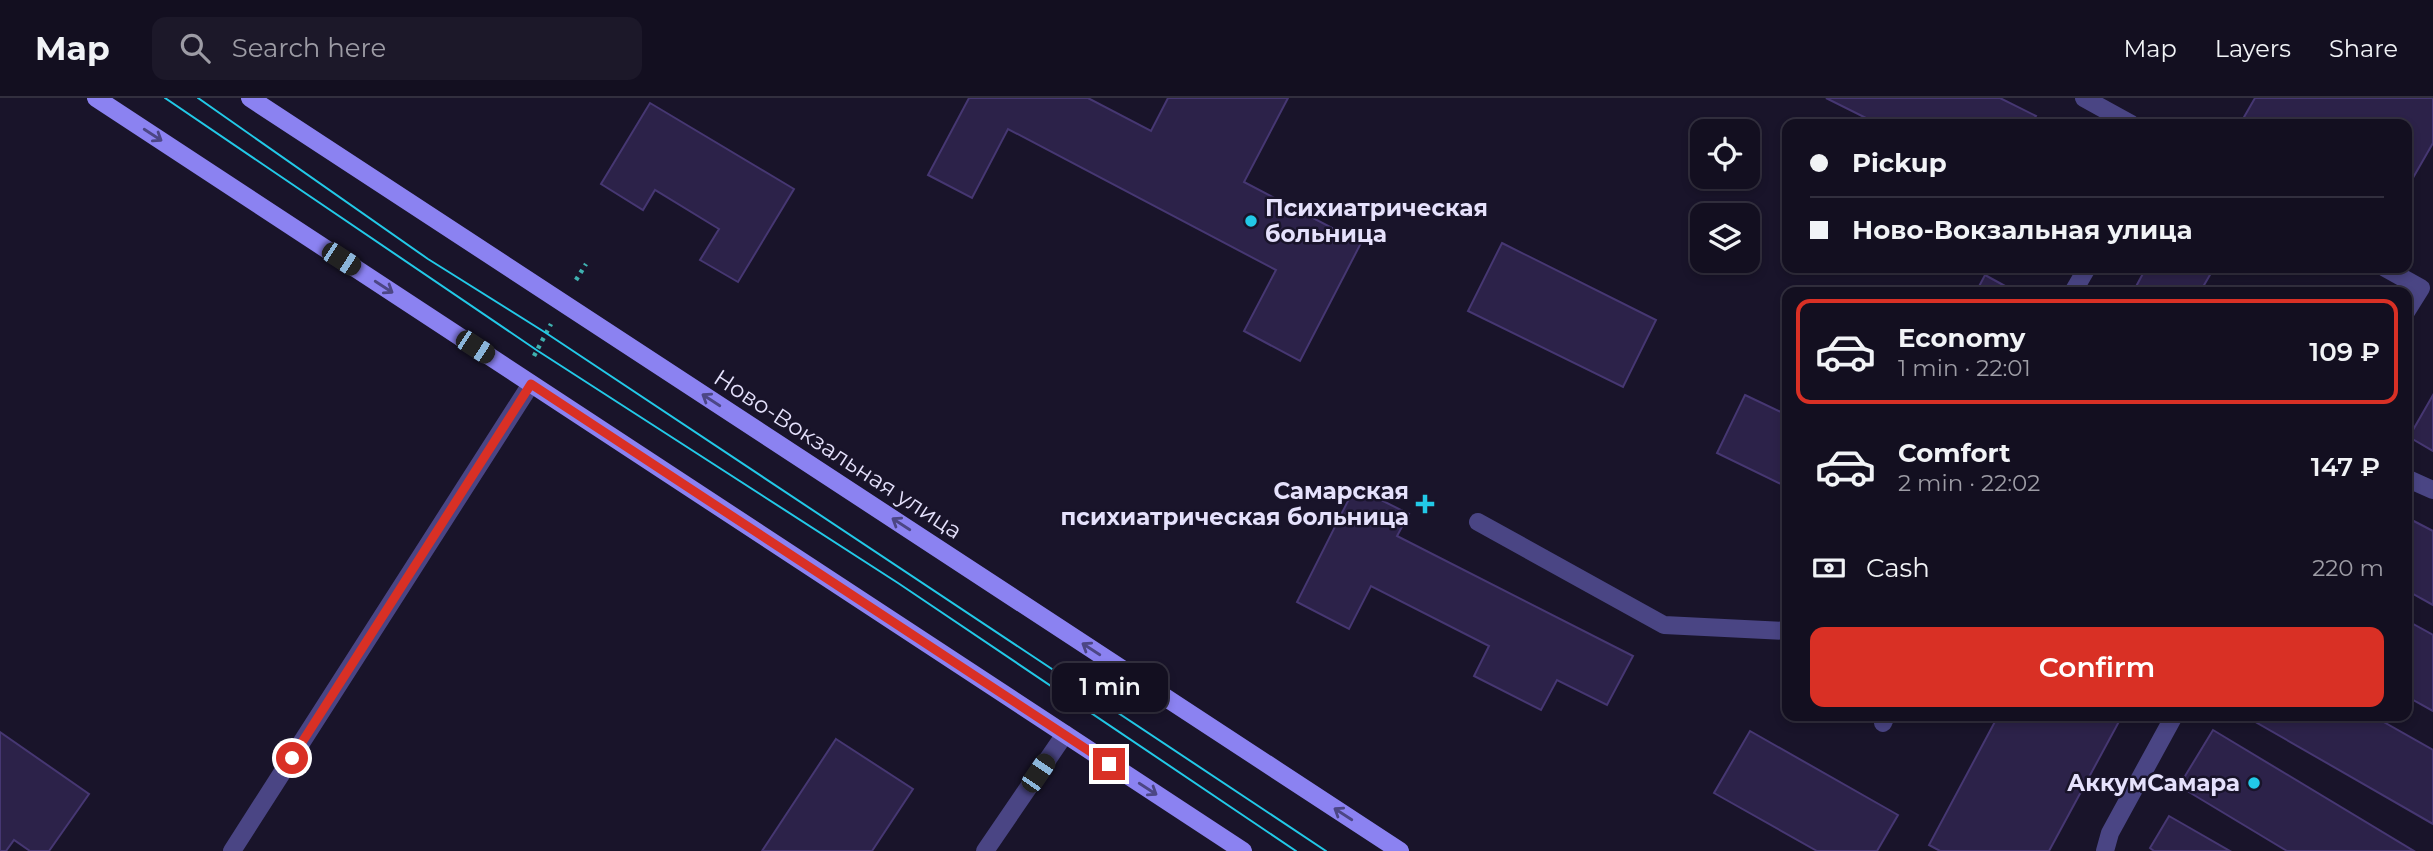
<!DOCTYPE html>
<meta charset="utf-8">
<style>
:root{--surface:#130f20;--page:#1c1829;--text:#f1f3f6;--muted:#9d9ca5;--line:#322f3e;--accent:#d93025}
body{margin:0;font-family:Montserrat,sans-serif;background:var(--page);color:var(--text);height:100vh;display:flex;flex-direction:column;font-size:26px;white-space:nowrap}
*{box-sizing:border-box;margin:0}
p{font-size:23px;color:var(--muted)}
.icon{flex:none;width:38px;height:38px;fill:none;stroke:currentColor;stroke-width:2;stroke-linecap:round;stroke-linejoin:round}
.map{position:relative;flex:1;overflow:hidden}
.panel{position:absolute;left:1782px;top:189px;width:630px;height:434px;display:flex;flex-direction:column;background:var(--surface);border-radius:14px;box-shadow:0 4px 10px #0003,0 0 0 2px var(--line)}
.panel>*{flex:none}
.top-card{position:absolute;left:1782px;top:21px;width:630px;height:154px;border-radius:14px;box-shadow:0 4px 10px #0003,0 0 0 2px var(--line);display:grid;align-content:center;height:154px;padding:0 28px;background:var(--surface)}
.tools{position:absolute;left:1690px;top:21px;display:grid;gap:14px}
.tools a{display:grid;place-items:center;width:70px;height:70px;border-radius:14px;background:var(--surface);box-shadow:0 4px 10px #0003,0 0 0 2px var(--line);font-size:35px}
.end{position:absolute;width:32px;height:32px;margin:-16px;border:9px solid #d93025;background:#fff;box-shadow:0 0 0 4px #fff}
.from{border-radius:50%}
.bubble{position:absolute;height:49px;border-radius:14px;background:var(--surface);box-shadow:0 4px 10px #0003,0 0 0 2px var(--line);font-size:23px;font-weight:600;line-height:49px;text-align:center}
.car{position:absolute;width:21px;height:42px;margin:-21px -10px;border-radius:9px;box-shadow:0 0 5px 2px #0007;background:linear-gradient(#222 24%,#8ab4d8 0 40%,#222 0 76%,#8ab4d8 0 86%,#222 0)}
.top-card b{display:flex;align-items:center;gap:24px;height:66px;font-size:26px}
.top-card b+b{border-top:2px solid var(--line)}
.top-card i{width:18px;height:18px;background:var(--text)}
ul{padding:12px 0 0;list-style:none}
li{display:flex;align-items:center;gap:21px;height:105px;margin:0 14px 10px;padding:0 14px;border:4px solid transparent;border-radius:14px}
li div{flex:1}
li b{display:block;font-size:26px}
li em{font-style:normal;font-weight:600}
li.active{border-color:var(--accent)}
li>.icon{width:63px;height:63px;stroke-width:1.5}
.pay{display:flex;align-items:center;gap:18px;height:77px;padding:0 28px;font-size:26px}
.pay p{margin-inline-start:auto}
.action{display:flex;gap:14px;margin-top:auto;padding:14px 28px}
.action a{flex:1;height:80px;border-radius:14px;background:var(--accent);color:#fff;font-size:28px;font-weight:600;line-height:80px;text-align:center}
header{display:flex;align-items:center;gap:42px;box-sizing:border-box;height:98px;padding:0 35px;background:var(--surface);border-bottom:2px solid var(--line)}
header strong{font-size:33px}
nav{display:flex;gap:38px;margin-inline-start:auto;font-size:24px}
.search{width:490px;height:63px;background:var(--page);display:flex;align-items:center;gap:18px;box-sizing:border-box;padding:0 24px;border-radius:14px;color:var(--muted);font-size:26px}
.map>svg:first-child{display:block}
</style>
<header>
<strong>Map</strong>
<div class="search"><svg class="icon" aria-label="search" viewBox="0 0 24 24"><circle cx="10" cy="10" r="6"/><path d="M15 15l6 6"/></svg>Search here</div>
<nav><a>Map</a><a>Layers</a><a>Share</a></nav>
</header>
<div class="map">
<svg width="2433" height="753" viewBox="0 0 2433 753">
<rect width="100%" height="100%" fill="#19142a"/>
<g fill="#2c2249" stroke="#463772" stroke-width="2">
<path d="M969,0h119l63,33 17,-33h120l-44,84 117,61 -61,118 -56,-30 32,-61 -268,-141 -36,69 -44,-23z"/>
<path d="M1826,0h174l36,18 -5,8h-153z"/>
<path d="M2255,0h178v45l-27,47v-66h-166z"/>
<path d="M650,5l144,86 -56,93 -38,-22 19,-31 -64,-39 -12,20 -42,-26z"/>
<path d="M1502,145l154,77 -33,67 -155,-76z"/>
<path d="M2146,170h68l-14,24h-67z"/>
<path d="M1985,177l31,17h-40z"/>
<path d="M1745,297l42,20v72l-70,-34z"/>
<path d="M2433,297v56l-24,-14z"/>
<path d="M1355,389l54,27 -12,22 236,120 -26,49 -50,-25 -16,30 -67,-34 15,-30 -118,-60 -22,43 -52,-27z"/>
<path d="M2406,419l27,14v74l-27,-15z"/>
<path d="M2406,522l27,15v76l-27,-15z"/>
<path d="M1998,618h124l-73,135h-109l-11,-6z"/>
<path d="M2245,618h128l60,34v74z"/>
<path d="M2213,632l201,121h-127l-108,-65z"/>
<path d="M1750,633l148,84 -21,36h-60l-103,-58z"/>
<path d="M0,634l89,62 -40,57h-19l-16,-11 -8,11h-6z"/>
<path d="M836,641l77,50 -41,62h-110z"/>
<path d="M2169,718l61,35h-76l-4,-3z"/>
</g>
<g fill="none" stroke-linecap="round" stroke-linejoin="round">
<g stroke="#3fb1b0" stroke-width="4.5" stroke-dasharray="3.5 5" stroke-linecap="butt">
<path d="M576,182l10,-16"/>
<path d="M534,258l17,-32"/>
</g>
<g stroke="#4a4584" stroke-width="18">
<path d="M2084,0l47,26"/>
<path d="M2385,170l36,20 -15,24"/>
<path d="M2073,194l14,-24"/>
<path d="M2406,380l27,12"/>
<path d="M1478,424l186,103 123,6"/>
<path d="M1883,625l3,-7"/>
<path d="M232,753l299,-467"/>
<path d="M2105,753l5,-18 64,-117"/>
</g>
<path stroke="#4a4584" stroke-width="18" d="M985,753l80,-117"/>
<g stroke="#8b82f1" stroke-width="18">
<path d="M96,0l1147,753"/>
<path d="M250,0l1150,753"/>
</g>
<g stroke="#22c9e7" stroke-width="2">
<path d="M165,0l373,253 360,232 398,268"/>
<path d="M198,0l230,161 118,74 780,518"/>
</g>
</g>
<defs><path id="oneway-shaft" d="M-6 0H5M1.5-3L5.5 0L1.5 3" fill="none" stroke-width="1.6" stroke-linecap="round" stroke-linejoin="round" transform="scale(1.75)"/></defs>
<g stroke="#4c4684">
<use href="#oneway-shaft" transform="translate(153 37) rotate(33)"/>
<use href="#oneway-shaft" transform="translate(384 189) rotate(33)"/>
<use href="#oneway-shaft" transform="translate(711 302) rotate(-147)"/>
<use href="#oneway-shaft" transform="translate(901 426) rotate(-147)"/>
<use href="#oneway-shaft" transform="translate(1091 551) rotate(-147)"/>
<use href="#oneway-shaft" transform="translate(1148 691) rotate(33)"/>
<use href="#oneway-shaft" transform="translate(1343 716) rotate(-147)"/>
</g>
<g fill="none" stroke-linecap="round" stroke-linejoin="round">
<path stroke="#d93025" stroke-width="9" d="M292,660l239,-374 578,380"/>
</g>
<g fill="#22c9e7" stroke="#19142a" stroke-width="2.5">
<circle cx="1251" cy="123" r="7"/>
<path d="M1421.5 395.5h7v7h7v7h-7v7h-7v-7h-7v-7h7z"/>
<circle cx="2254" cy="685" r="7"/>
</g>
<g text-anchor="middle" stroke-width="5" stroke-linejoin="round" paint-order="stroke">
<g font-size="23" font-weight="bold" fill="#e5e1fc" stroke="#19142a" text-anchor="end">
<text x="1265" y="118" text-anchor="start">Психиатрическая<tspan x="1265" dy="26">больница</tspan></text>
<text x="1409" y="401">Самарская<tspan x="1409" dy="26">психиатрическая больница</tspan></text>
<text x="2240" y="693">АккумСамара</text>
</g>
<g font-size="23" fill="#e5e1fc" stroke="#19142a">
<text transform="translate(838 356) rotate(33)" y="8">Ново-Вокзальная улица</text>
</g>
</g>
</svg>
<div class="tools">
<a><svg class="icon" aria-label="locate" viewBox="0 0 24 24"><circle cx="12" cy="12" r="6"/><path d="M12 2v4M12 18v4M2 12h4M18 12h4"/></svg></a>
<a><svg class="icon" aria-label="layers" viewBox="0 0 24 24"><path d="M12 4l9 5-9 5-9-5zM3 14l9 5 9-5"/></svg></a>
</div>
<i class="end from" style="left:292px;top:660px"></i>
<i class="end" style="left:1109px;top:666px"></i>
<div class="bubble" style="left:1052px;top:565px;width:116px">1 min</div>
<i class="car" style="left:341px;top:161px;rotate:123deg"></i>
<i class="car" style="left:475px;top:249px;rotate:123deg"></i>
<i class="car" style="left:1038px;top:675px;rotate:34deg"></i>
<div class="top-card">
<b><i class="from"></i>Pickup</b>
<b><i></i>Ново-Вокзальная улица</b>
</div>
<section class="panel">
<ul>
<li class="active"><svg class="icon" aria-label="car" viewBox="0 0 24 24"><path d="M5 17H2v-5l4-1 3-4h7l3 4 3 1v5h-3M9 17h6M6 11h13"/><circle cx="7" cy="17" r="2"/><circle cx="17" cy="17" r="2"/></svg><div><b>Economy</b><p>1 min · 22:01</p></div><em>109 ₽</em></li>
<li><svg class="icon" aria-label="car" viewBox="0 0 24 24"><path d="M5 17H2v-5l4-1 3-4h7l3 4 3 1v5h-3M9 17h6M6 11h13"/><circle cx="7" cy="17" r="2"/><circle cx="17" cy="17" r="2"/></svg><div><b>Comfort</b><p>2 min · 22:02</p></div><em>147 ₽</em></li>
</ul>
<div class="pay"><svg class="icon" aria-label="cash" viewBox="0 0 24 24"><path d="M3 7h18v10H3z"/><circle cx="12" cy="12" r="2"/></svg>Cash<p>220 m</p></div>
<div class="action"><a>Confirm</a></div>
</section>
</div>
